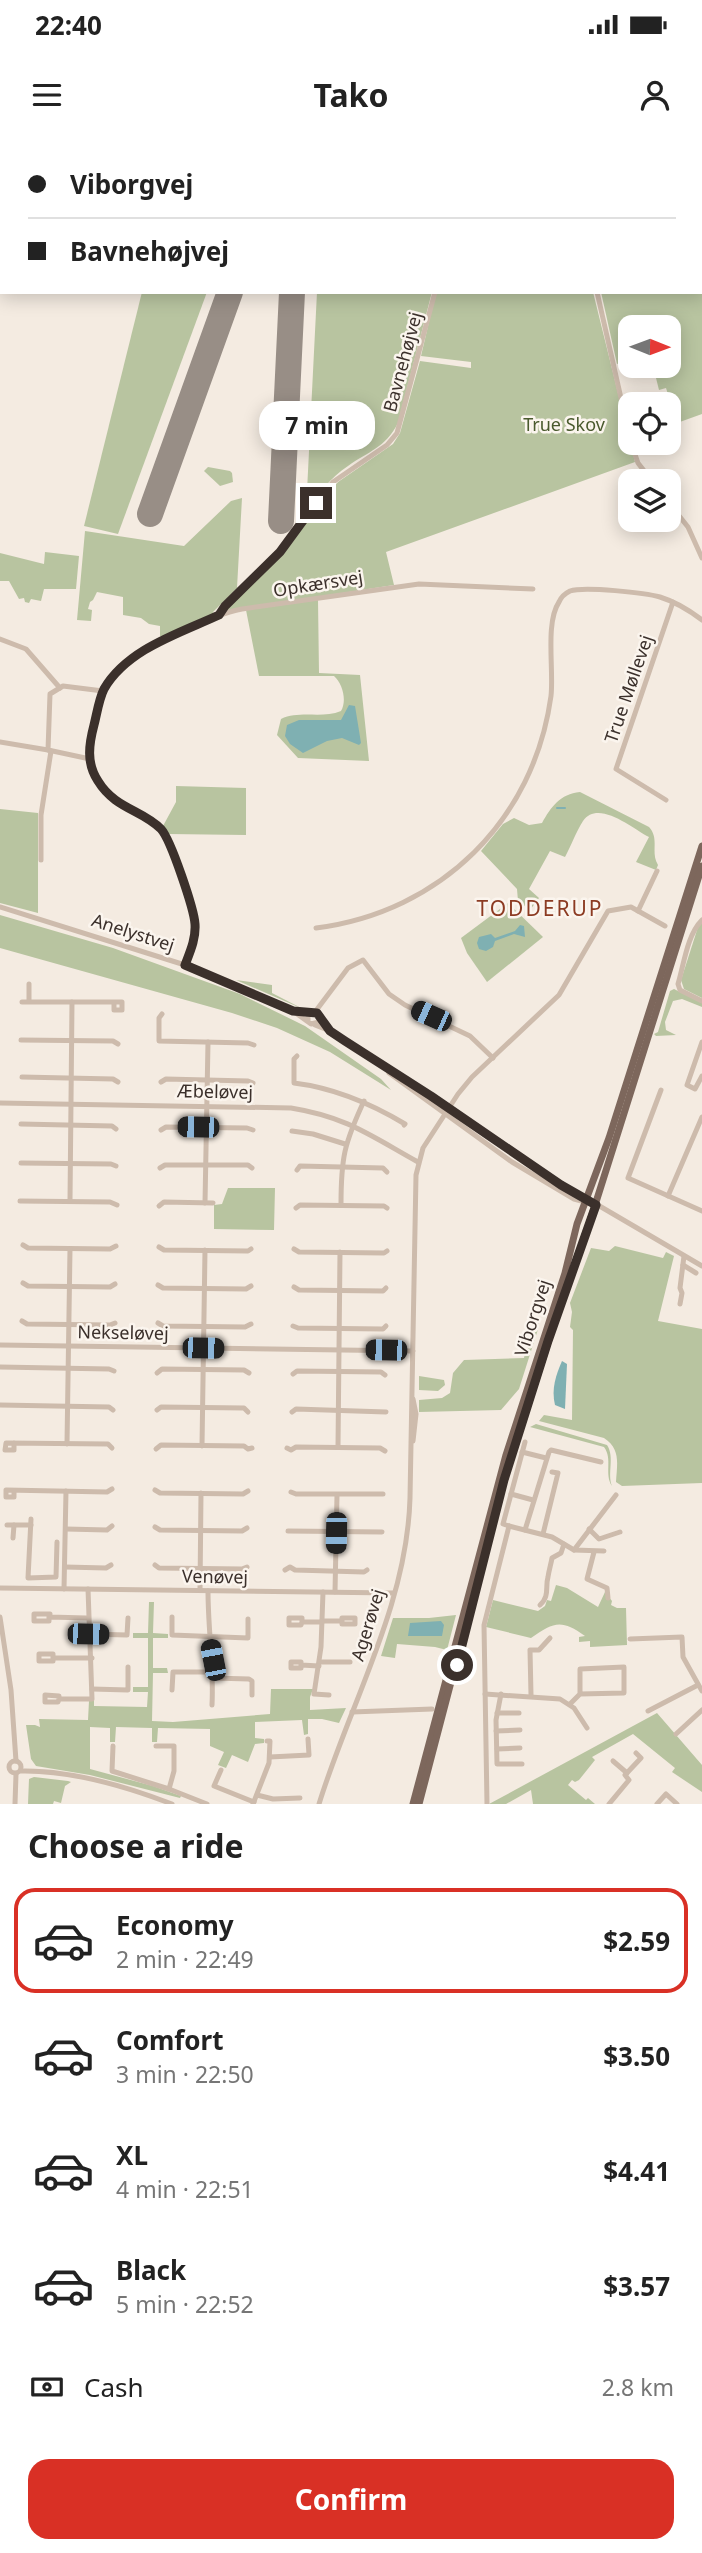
<!DOCTYPE html>
<meta charset="utf-8">
<style>
:root{--surface:#fff;--page:#f2f2f2;--text:#222;--muted:#767676;--line:#e0e0e0;--accent:#d93025}
body{margin:0;font-family:"Noto Sans",sans-serif;background:var(--page);color:var(--text);height:100vh;display:flex;flex-direction:column;font-size:26px;white-space:nowrap}
*{box-sizing:border-box;margin:0}
p{font-size:23px;color:var(--muted)}
.icon{flex:none;width:38px;height:38px;fill:none;stroke:currentColor;stroke-width:2;stroke-linecap:round;stroke-linejoin:round}
.map{position:relative;height:1664px;overflow:hidden}
.panel{display:flex;flex-direction:column;background:var(--surface);flex:1}
.panel>*{flex:none}
.hud{position:absolute;left:0px;top:0px;width:704px;height:154px;box-shadow:0 4px 18px #0003;display:grid;align-content:center;height:154px;padding:0 28px;background:var(--surface)}
.needle{width:46px;rotate:91deg}
.tools{position:absolute;left:618px;top:175px;display:grid;gap:14px}
.tools a{display:grid;place-items:center;width:63px;height:63px;border-radius:14px;background:var(--surface);box-shadow:0 4px 18px #0003;font-size:35px}
.end{position:absolute;width:32px;height:32px;margin:-16px;border:9px solid #3b302b;background:#fff;box-shadow:0 0 0 4px #fff}
.from{border-radius:50%}
.bubble{position:absolute;height:49px;border-radius:21px;background:var(--surface);box-shadow:0 4px 18px #0003;font-size:23px;font-weight:700;line-height:49px;text-align:center}
.car{position:absolute;width:21px;height:42px;margin:-21px -10px;border-radius:9px;box-shadow:0 0 5px 2px #0007;background:linear-gradient(#222 24%,#8ab4d8 0 40%,#222 0 76%,#8ab4d8 0 86%,#222 0)}
.hud b{display:flex;align-items:center;gap:24px;height:66px;font-size:26px}
.hud b+b{border-top:2px solid var(--line)}
.hud i{width:18px;height:18px;background:var(--text)}
ul{padding:0;list-style:none}
li{display:flex;align-items:center;gap:21px;height:105px;margin:0 14px 10px;padding:0 14px;border:4px solid transparent;border-radius:21px}
li div{flex:1}
li b{display:block;font-size:26px}
li em{font-style:normal;font-weight:700}
li.active{border-color:var(--accent)}
li>.icon{width:63px;height:63px;stroke-width:1.5}
h2{padding:0 28px;font-size:32px;line-height:84px}
.pay{display:flex;align-items:center;gap:18px;height:77px;padding:0 28px;font-size:26px}
.pay p{margin-inline-start:auto}
.primary-button{display:flex;gap:14px;margin-top:auto;padding:14px 28px}
.primary-button a{flex:1;height:80px;border-radius:21px;background:var(--accent);color:#fff;font-size:28px;font-weight:700;line-height:80px;text-align:center}
.status{display:flex;justify-content:space-between;align-items:center;height:49px;padding:0 35px;background:var(--surface);direction:ltr}
.status svg{height:19px;fill:currentColor}
header{display:flex;justify-content:space-between;align-items:center;height:91px;padding:0 28px;background:var(--surface);font-size:32px;font-weight:700}
.map>svg:first-child{display:block}
</style>
<div class="status"><b>22:40</b><svg viewBox="0 0 49 12"><path d="M0 12V9h3v3zM5 12V6h3v6zM10 12V3h3v9zM15 12V0h3v12zM26 1h20v11H26zM47 4h2v5h-2z"/></svg></div>
<header><svg class="icon" aria-label="menu" viewBox="0 0 24 24"><path d="M4 6h16M4 12h16M4 18h16"/></svg>Tako<svg class="icon" aria-label="person" viewBox="0 0 24 24"><circle cx="12" cy="8" r="4"/><path d="M4 21q1-7 8-7t8 7"/></svg></header>
<div class="map">
<svg width="702" height="1664" viewBox="0 0 702 1664">
<rect width="100%" height="100%" fill="#f4ebe1"/>
<g fill="#b8c4a0">
<path d="M516,0h186v274l-25,9 -11,-35 -7,2 -6,-24h15v-39h-38v33l-13,4 -16,-72h101v-150z"/>
<path d="M142,152h65l-89,242 -34,-8z"/>
<path d="M317,152h115l-34,131c-13,25 -29,28 -50,43 -18,12 -30,28 -42,45z"/>
<path d="M436,152h157l42,170 -249,90 8,33 -168,26v-3l59,-56 38,-53 15,-17 55,-38 7,-11 20,-72 51,7v-6l-50,-6z"/>
<path d="M208,327l22,4 2,2 1,9 -13,4 -16,-15z"/>
<path d="M242,358l-5,90 -24,24 2,3 -48,22 -7,-1v-10l-11,-2 -8,-6 -18,-3v-18l-26,-5 -4,8 -3,2 -2,7 4,1 -1,11 -14,-1 8,-89 99,15 47,-45z"/>
<path d="M45,412l34,4 -3,33h-32l-3,12 -10,-2 -2,4 -4,-1 -1,-4 -5,1 -10,-18h-9v-28l44,11z"/>
<path d="M318,460l1,73 41,2 9,86 -71,-3 -21,-23 4,-16c19,-9 41,0 60,-8 6,-10 2,-27 -7,-35h-75l-13,-66z"/>
<path d="M176,646l70,2v47l-78,-1 -5,-8 13,-24z"/>
<path d="M580,652l69,35c11,12 1,25 9,38l-2,5 -20,-8 13,-25c-17,-9 -51,-38 -66,-16 -7,11 -12,25 -18,36l-15,-6 -21,38 10,9 -9,12 -12,-9 -1,-12 -36,-38 22,-27 11,-6 15,7 13,-2c9,-16 18,-29 38,-31z"/>
<path d="M0,669l38,4v100l-38,-10z"/>
<path d="M508,763l35,34 -56,45 -20,-29 -6,-15z"/>
<path d="M0,775l113,33 127,46 65,32 76,53 10,11 -61,-38 -53,-24 -45,-15 -232,-65z"/>
<path d="M702,783v75l-18,-9 -3,-9 17,-53z"/>
<path d="M236,840l36,5v8l31,16z"/>
<path d="M674,849l28,14v4l-20,-8 -9,2 -8,21 1,8 10,5 -20,1 -2,-2 4,-2 12,-41z"/>
<path d="M228,1048h47l-1,42 -60,-1v-24l8,-1z"/>
<path d="M615,1106l48,12 3,-6 8,4 -16,65 44,8v154l-80,3 -6,-4c1,-18 5,-33 -12,-44l-65,-17 5,-6 28,5 1,-90 -3,-3 2,-15 -2,-9 21,-55 18,3z"/>
<path d="M539,1179v7l-20,63 -18,21 -82,2v-12l23,-2 8,-5 3,-20 11,-13 60,-2 3,-16h4z"/>
<path d="M419,1236l25,4 1,5 -7,6 -19,-1z"/>
<path d="M536,1284l71,21c8,12 0,28 5,41 -8,-12 1,-27 -8,-39l-74,-20z"/>
<path d="M556,1445l11,3 31,19 7,-15 7,9 -1,4 6,3h9l1,37 -37,2v-6l-11,1v-5l6,-1c-24,-17 -31,-14 -54,2l-45,-11 7,-27 45,11 7,-5 2,-6 4,1z"/>
<path d="M149,1462h5l-1,31 15,1v4h-15v30h14l1,5h-15l-1,48 21,1 97,-8 1,-25h42l-3,8v13l36,-2 -7,15 -17,-4h-14v15l-4,1 -2,-15 -47,2v16l9,1v4l-9,1 -7,18 -16,-7 -6,13 -8,-3 6,-13 -14,-6v-17l-52,-1 -1,14h-5v-14l-36,-1 -1,15h-5v-14l-20,-1v42l63,17 28,10 -1,2 -90,-23 -54,-9 -5,-7 -5,-34h9l5,2 -1,-8 49,1 1,-19h5v5l53,1 1,-15h-15v-5h15v-49h-15v-5h15z"/>
<path d="M456,1475l-9,35 -12,-3 -38,-3 -2,14 -14,-2 12,-38h36z"/>
<path d="M657,1573l45,52v27l-30,-20 3,-4 -42,-34 -41,23 3,3 -16,20 -4,2 -3,-2 -4,5 18,15 2,-2 7,6h-62l-2,-14 -25,14h-17z"/>
<path d="M34,1637l34,4 3,1 -6,4 -4,17 -7,-2 -1,3h-25l1,-25z"/>
</g>
<g fill="#7fb0b2">
<path d="M349,565l6,1 6,37 -2,2 -17,-7 -15,3 -24,12 -13,-9 -5,-8 2,-11 12,-5h42z"/>
<path d="M520,785l4,1 1,11 -11,-3 -19,7 -2,6 -7,4 -7,-2 -2,-6 2,-6 12,-3 4,4 20,-7z"/>
<path d="M562,1221l5,3 -2,45 -10,-4c-4,-16 1,-30 7,-44z"/>
<path d="M441,1481l3,4 -2,11h-34l2,-13z"/>
</g>
<g fill="none" stroke-linecap="round" stroke-linejoin="round">
<path stroke="#7fb0b2" stroke-width="2" d="M557,668h8"/>
<g stroke="#988e86" stroke-width="26">
<path d="M285,2l1,-2"/>
<path d="M150,374l80,-222"/>
<path d="M281,381l11,-229"/>
</g>
<g stroke="#cdbbac" stroke-width="5">
<path d="M504,0l5,2"/>
<path d="M452,2l1,-2"/>
<path d="M597,152l33,146"/>
<path d="M631,303l7,20 14,18"/>
<path d="M668,362l20,25 14,31"/>
<path d="M219,475l6,-9 55,-54 53,-70 54,-37 10,-12 38,-141"/>
<path d="M0,499l26,10 34,39"/>
<path d="M0,602l48,8"/>
<path d="M90,619l-42,-9 2,-56 13,-8 40,5"/>
<path d="M666,660l-50,-31 57,-167"/>
<path d="M41,720v-45l10,-64"/>
<path d="M0,767l185,58 108,46 18,13 8,-2 1,-6 -8,-4 -4,4v5"/>
<path d="M638,771l19,-40"/>
<path d="M702,780c-15,15 -18,44 -24,64l2,6 22,11"/>
<path d="M316,788c125,-16 218,-108 235,-232 3,-26 -6,-73 8,-94 2,-5 7,-9 11,-11 14,-5 76,2 90,6 16,5 29,13 42,23"/>
<path d="M185,825c5,-13 11,-26 10,-40 -1,-16 -26,-90 -38,-99 -20,-15 -49,-22 -61,-48 -9,-20 -6,-37 -1,-57 5,-20 10,-36 23,-52 18,-20 97,-55 124,-60l177,-25 114,5"/>
<path d="M29,861v-17"/>
<path d="M22,862h92v8h8v-8h-8"/>
<path d="M315,872l33,-44 15,-8 26,34 16,11 65,31 23,22"/>
<path d="M162,874l-3,4v23l89,2 6,2"/>
<path d="M315,885l15,6 101,65 130,89 18,9 123,72"/>
<path d="M21,900l92,1 5,3"/>
<path d="M702,902l-15,43 8,4 7,-13"/>
<path d="M297,916l-3,3v24c41,5 76,20 111,41l-1,1"/>
<path d="M389,933l123,89 62,37 15,4"/>
<path d="M22,937l91,2 5,3"/>
<path d="M161,942l5,-3 82,2 5,2"/>
<path d="M661,950l-33,88 74,33"/>
<path d="M0,963l291,5c56,9 80,28 127,54"/>
<path d="M21,984l91,2 4,3"/>
<path d="M161,990l5,-3 81,1 6,2"/>
<path d="M292,991l21,3 32,10"/>
<path d="M21,1023l90,1 5,2"/>
<path d="M160,1028l5,-3h83l4,3"/>
<path d="M297,1030l3,-4 83,2 4,4"/>
<path d="M668,1056l34,-79"/>
<path d="M20,1061l90,1 7,3"/>
<path d="M70,1061l2,-199"/>
<path d="M205,1063l3,-161"/>
<path d="M341,1065c0,-47 3,-61 23,-104"/>
<path d="M159,1066l5,-4 49,1"/>
<path d="M296,1068l4,-3 84,1 3,2"/>
<path d="M23,1105l5,3 82,1 6,-3"/>
<path d="M159,1107l5,3 84,1 3,-2"/>
<path d="M294,1109l5,3 85,1 3,-2"/>
<path d="M683,1125l13,8"/>
<path d="M23,1143l5,3 82,1 5,-3"/>
<path d="M158,1145l5,3 83,1 5,-3"/>
<path d="M294,1147l5,3 84,1 3,-3"/>
<path d="M680,1164l2,-11 -2,-5 4,-32"/>
<path d="M22,1181l5,3 83,1 5,-2"/>
<path d="M158,1183l5,3 82,1 6,-3"/>
<path d="M293,1186l5,2 85,1 3,-3"/>
<path d="M0,1205l413,6"/>
<path d="M0,1227l109,2 5,2"/>
<path d="M157,1233l5,-4 82,1 5,3"/>
<path d="M293,1234l4,-3 84,1 4,3"/>
<path d="M0,1265l109,2 4,3"/>
<path d="M157,1270l4,-3 83,1 4,4"/>
<path d="M292,1272l4,-3 90,3"/>
<path d="M413,1301l3,-27 -3,-15"/>
<path d="M14,1303v7h-9l1,-7 102,1 4,4"/>
<path d="M67,1304l3,-195"/>
<path d="M202,1306l3,-196"/>
<path d="M338,1307l2,-195"/>
<path d="M287,1308l4,2 5,-3 84,1 5,3"/>
<path d="M156,1309l5,-4 83,1 4,3 4,-1"/>
<path d="M522,1312l24,6"/>
<path d="M155,1350l5,3 83,1 5,-3"/>
<path d="M14,1351v6h-8v-7l101,2 5,-3"/>
<path d="M291,1352l5,2h87"/>
<path d="M511,1354l22,6"/>
<path d="M31,1379l-3,59 28,-1 1,-35"/>
<path d="M7,1385h24"/>
<path d="M509,1386l43,11 22,13 30,1"/>
<path d="M509,1386l-6,-2 22,-82"/>
<path d="M155,1387l5,3 82,1 5,-3"/>
<path d="M66,1389l41,1 5,-4"/>
<path d="M589,1389l10,10 21,-7"/>
<path d="M525,1390l24,-78 2,-2 50,12"/>
<path d="M288,1391l94,1"/>
<path d="M543,1394l15,-61 -6,-1"/>
<path d="M13,1398l1,-13"/>
<path d="M574,1410l42,-55"/>
<path d="M594,1412l-7,27 20,9 1,10"/>
<path d="M155,1425l4,3 83,1 5,-2"/>
<path d="M65,1427l41,1 5,-3"/>
<path d="M285,1430l5,-3 5,3 69,2 3,-2"/>
<path d="M0,1448l393,5"/>
<path d="M64,1449l2,-98"/>
<path d="M200,1450l1,-97"/>
<path d="M208,1451c0,38 6,76 4,114"/>
<path d="M323,1452l-2,55 -7,47 15,1"/>
<path d="M335,1452l2,-97"/>
<path d="M540,1465c10,-9 5,-18 8,-28 1,-7 3,-13 4,-19l9,-5 3,-9"/>
<path d="M0,1477l11,73 5,71"/>
<path d="M49,1477v4h-15v-7h16l-1,3 38,1"/>
<path d="M172,1477v18l76,3v-19"/>
<path d="M322,1481h20v-3h13v6h-13v-3"/>
<path d="M302,1482l-1,3h-12v-7h13v4h20"/>
<path d="M88,1494l39,1 1,-17"/>
<path d="M630,1499l52,-2 1,20 19,34"/>
<path d="M53,1518v3h-14v-7h14v4h39"/>
<path d="M320,1522h30"/>
<path d="M301,1525v3h-10v-6h10v3l18,1"/>
<path d="M213,1538l36,1 3,2v14"/>
<path d="M92,1549l36,1v-23"/>
<path d="M172,1550l1,-18h40"/>
<path d="M485,1554l75,5 14,9 13,20"/>
<path d="M501,1554l-5,26 1,44h25"/>
<path d="M531,1555l-1,-45h9l11,-12"/>
<path d="M59,1559l-1,3h-13v-7l14,1v3h33l-4,-110"/>
<path d="M570,1564l10,-10v-25l44,-2v26l-44,1"/>
<path d="M648,1571l50,-26"/>
<path d="M352,1572l80,-3"/>
<path d="M497,1573h22"/>
<path d="M496,1591l24,-1"/>
<path d="M676,1594l26,-24"/>
<path d="M113,1606l-1,25 57,18 38,15"/>
<path d="M156,1606h18v25l-5,18"/>
<path d="M497,1609l23,-1"/>
<path d="M270,1617l39,-2 -1,-16"/>
<circle cx="15" cy="1627" r="6"/>
<path d="M613,1621l14,12"/>
<path d="M221,1630l-7,16 40,16"/>
<path d="M21,1631c50,-1 104,15 151,33"/>
<path d="M257,1655l16,4 27,-1"/>
<path d="M15,1664l1,-30"/>
<path d="M253,1664l16,-41 1,-22h-3"/>
<path d="M319,1664c31,-101 88,-198 91,-306l6,-323 7,-27 35,-54 14,-17 87,-82 49,-84 23,-4 34,19"/>
<path d="M487,1664l-3,-179 25,-99"/>
<path d="M609,1664l20,-24 -4,-5 16,-17 -5,-5"/>
<path d="M657,1664l9,-10 11,10"/>
</g>
<g stroke="#7d675c" stroke-width="7">
<path d="M413,1664l93,-349 59,-182 12,-49 32,-86 93,-292"/>
<path d="M419,1664l85,-324 49,-153 38,-109 111,-352"/>
</g>
</g>
<g fill="none" stroke-linecap="round" stroke-linejoin="round">
<path stroke="#3b302b" stroke-width="9" d="M316,363l-36,49 -55,54 -6,9c-39,18 -92,34 -115,74 -5,10 -7,24 -10,36 -5,19 -8,38 4,56 17,28 45,29 63,48 10,11 33,80 34,95 1,15 -5,28 -10,41l108,46 24,2 13,18 15,10 86,55 130,89 35,20 -48,136 -44,139 -47,185"/>
</g>
<g text-anchor="middle" stroke-width="5" stroke-linejoin="round" paint-order="stroke">
<g font-size="18" fill="#3b302b" stroke="#fbf5ee">
<text transform="translate(403 222) rotate(-75)" y="6">Bavnehøjvej</text>
<text transform="translate(318 444) rotate(-9)" y="6">Opkærsvej</text>
<text transform="translate(629 549) rotate(-71)" y="6">True Møllevej</text>
<text transform="translate(133 793) rotate(18)" y="6">Anelystvej</text>
<text transform="translate(215 952) rotate(1)" y="6">Æbeløvej</text>
<text transform="translate(533 1178) rotate(-72)" y="6">Viborgvej</text>
<text transform="translate(123 1193) rotate(1)" y="6">Nekseløvej</text>
<text transform="translate(215 1437) rotate(1)" y="6">Venøvej</text>
<text transform="translate(368 1485) rotate(-73)" y="6">Agerøvej</text>
</g>
<g font-size="18" fill="#4a5a2e" stroke="#fbf5ee">
<text x="564" y="291">True Skov</text>
</g>
<g font-size="21" letter-spacing="2" fill="#8c3b22" stroke="#fbf5ee">
<text x="540" y="776">TODDERUP</text>
</g>
</g>
</svg>
<div class="tools">
<a><svg class="needle" viewBox="-14 -14 28 28"><path d="M0-13l5 13h-10z" fill="#e53935"/><path d="M0 13l5-13h-10z" fill="#767676"/></svg></a>
<a><svg class="icon" aria-label="locate" viewBox="0 0 24 24"><circle cx="12" cy="12" r="6"/><path d="M12 2v4M12 18v4M2 12h4M18 12h4"/></svg></a>
<a><svg class="icon" aria-label="layers" viewBox="0 0 24 24"><path d="M12 4l9 5-9 5-9-5zM3 14l9 5 9-5"/></svg></a>
</div>
<i class="end from" style="left:457px;top:1525px"></i>
<i class="end" style="left:316px;top:363px"></i>
<div class="bubble" style="left:259px;top:261px;width:116px">7 min</div>
<i class="car" style="left:431px;top:876px;rotate:294deg"></i>
<i class="car" style="left:198px;top:987px;rotate:271deg"></i>
<i class="car" style="left:203px;top:1208px;rotate:91deg"></i>
<i class="car" style="left:386px;top:1210px;rotate:271deg"></i>
<i class="car" style="left:336px;top:1393px;rotate:181deg"></i>
<i class="car" style="left:88px;top:1494px;rotate:91deg"></i>
<i class="car" style="left:213px;top:1520px;rotate:349deg"></i>
<div class="hud">
<b><i class="from"></i>Viborgvej</b>
<b><i></i>Bavnehøjvej</b>
</div>
</div>
<section class="panel">
<h2>Choose a ride</h2>
<ul>
<li class="active"><svg class="icon" aria-label="car" viewBox="0 0 24 24"><path d="M5 17H2v-5l4-1 3-4h7l3 4 3 1v5h-3M9 17h6M6 11h13"/><circle cx="7" cy="17" r="2"/><circle cx="17" cy="17" r="2"/></svg><div><b>Economy</b><p>2 min · 22:49</p></div><em>$2.59</em></li>
<li><svg class="icon" aria-label="car" viewBox="0 0 24 24"><path d="M5 17H2v-5l4-1 3-4h7l3 4 3 1v5h-3M9 17h6M6 11h13"/><circle cx="7" cy="17" r="2"/><circle cx="17" cy="17" r="2"/></svg><div><b>Comfort</b><p>3 min · 22:50</p></div><em>$3.50</em></li>
<li><svg class="icon" aria-label="car" viewBox="0 0 24 24"><path d="M5 17H2v-5l4-1 3-4h7l3 4 3 1v5h-3M9 17h6M6 11h13"/><circle cx="7" cy="17" r="2"/><circle cx="17" cy="17" r="2"/></svg><div><b>XL</b><p>4 min · 22:51</p></div><em>$4.41</em></li>
<li><svg class="icon" aria-label="car" viewBox="0 0 24 24"><path d="M5 17H2v-5l4-1 3-4h7l3 4 3 1v5h-3M9 17h6M6 11h13"/><circle cx="7" cy="17" r="2"/><circle cx="17" cy="17" r="2"/></svg><div><b>Black</b><p>5 min · 22:52</p></div><em>$3.57</em></li>
</ul>
<div class="pay"><svg class="icon" aria-label="cash" viewBox="0 0 24 24"><path d="M3 7h18v10H3z"/><circle cx="12" cy="12" r="2"/></svg>Cash<p>2.8 km</p></div>
<div class="primary-button"><a>Confirm</a></div>
</section>
